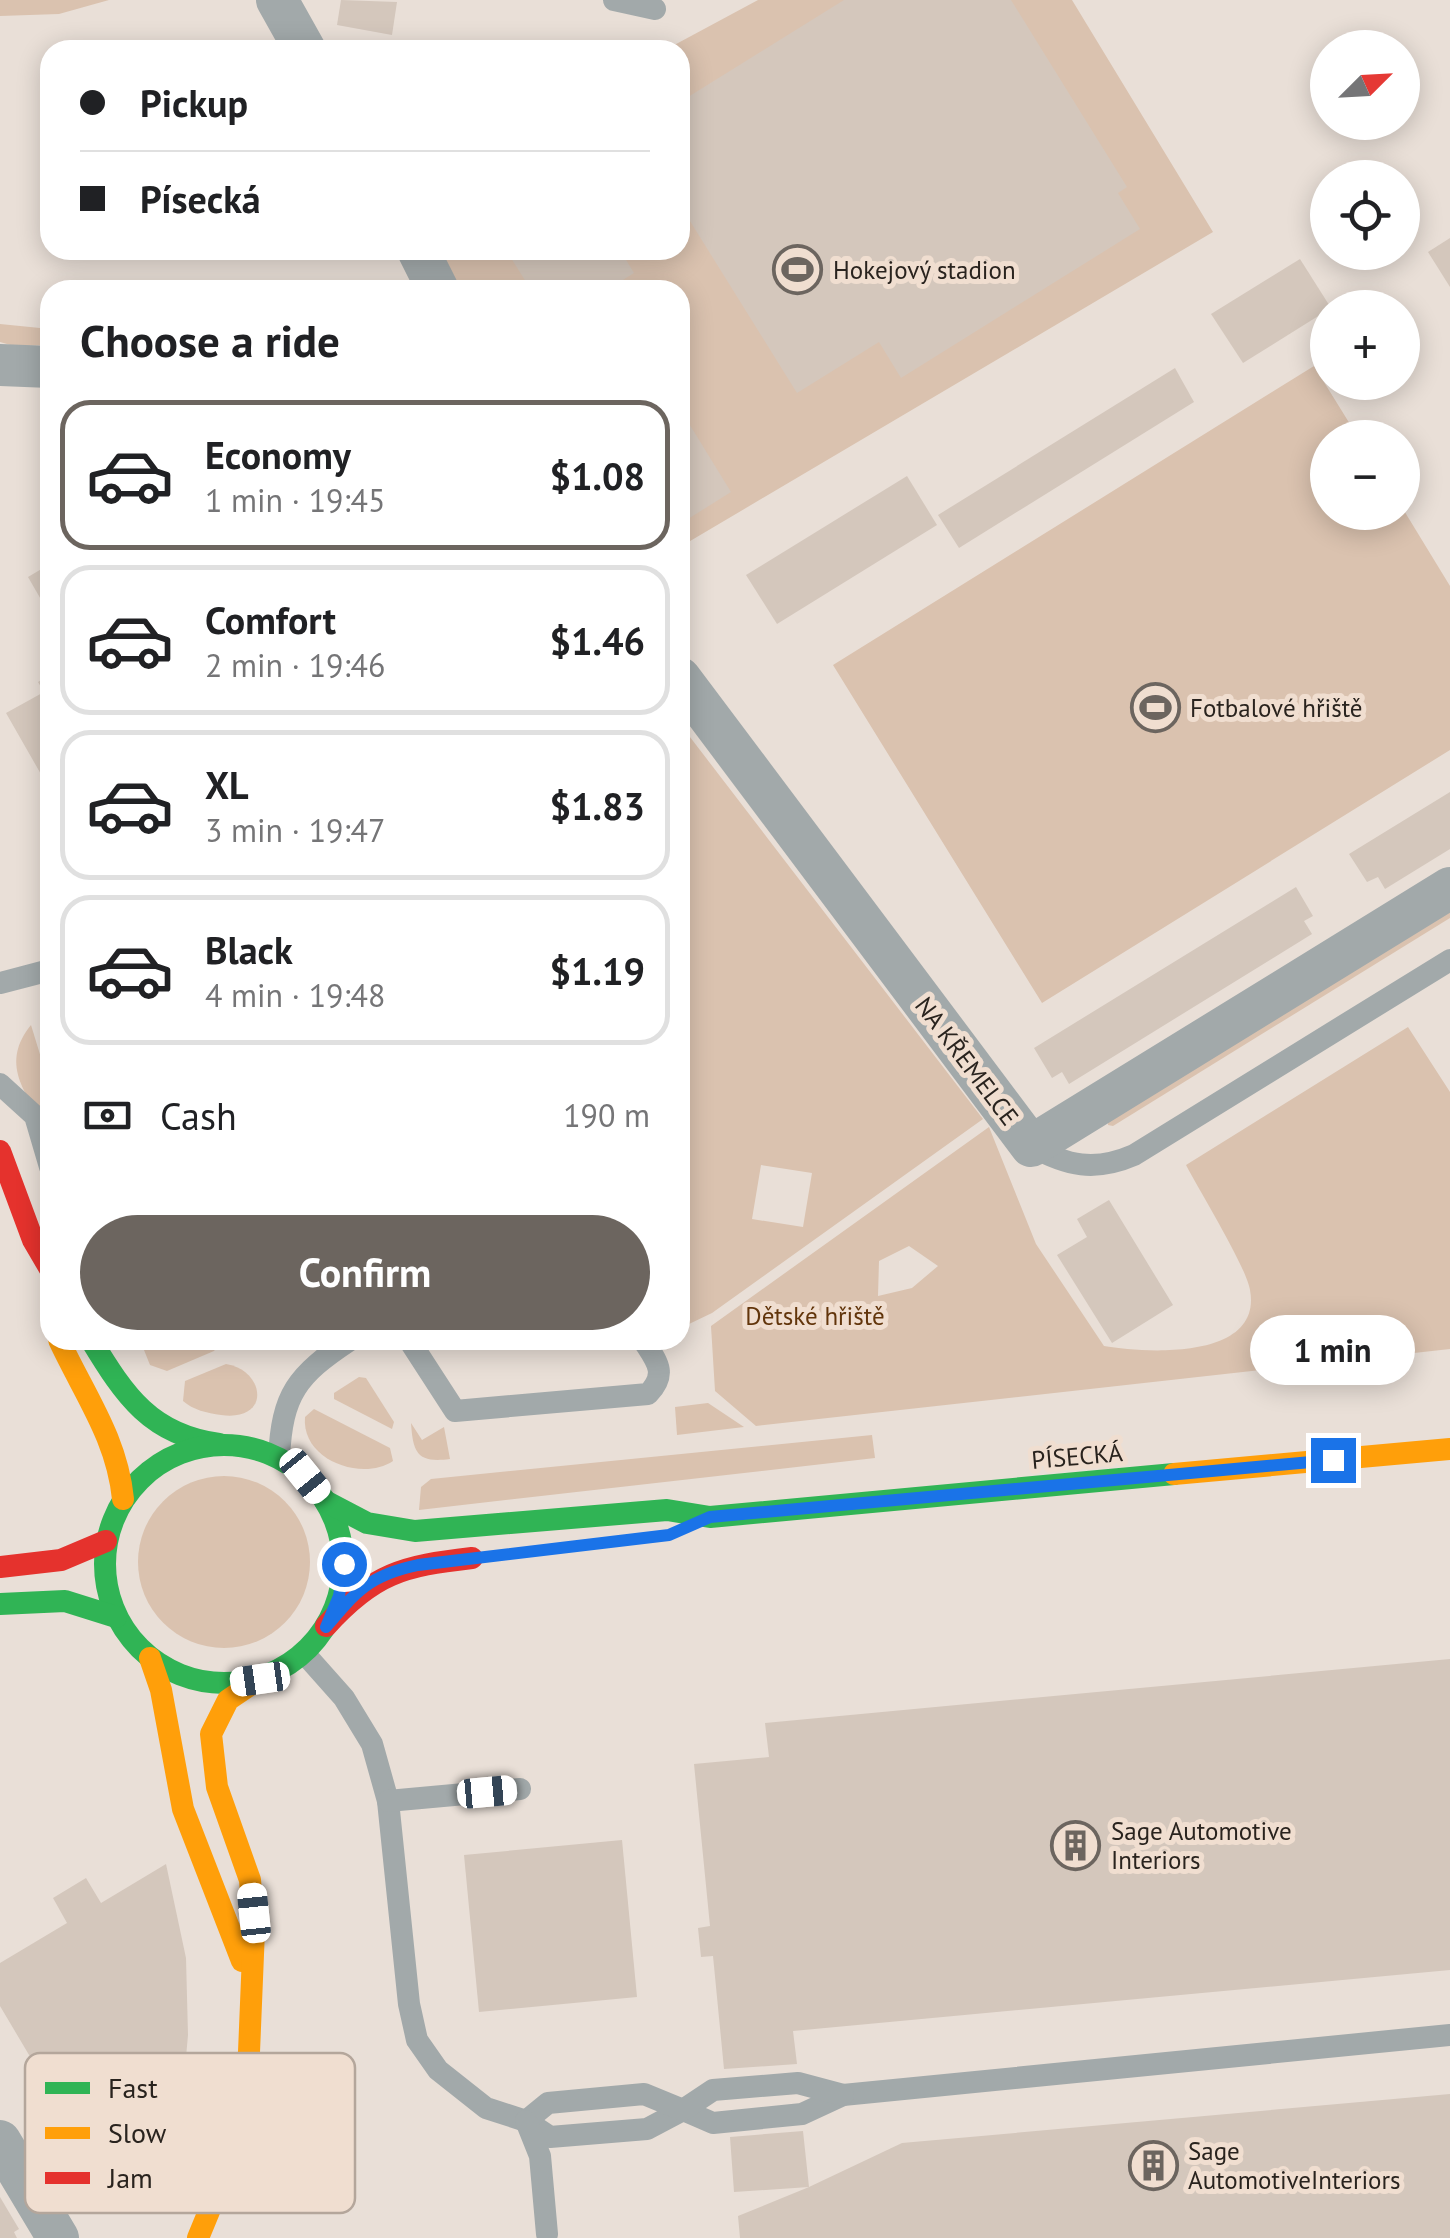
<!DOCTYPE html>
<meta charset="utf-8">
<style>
:root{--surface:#fff;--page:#f6f6f6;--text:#202124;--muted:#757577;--line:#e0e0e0;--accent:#6c655f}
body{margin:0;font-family:"PT Sans",sans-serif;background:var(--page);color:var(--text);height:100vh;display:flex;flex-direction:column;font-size:38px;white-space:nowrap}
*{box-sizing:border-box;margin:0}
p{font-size:32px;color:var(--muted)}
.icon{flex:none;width:55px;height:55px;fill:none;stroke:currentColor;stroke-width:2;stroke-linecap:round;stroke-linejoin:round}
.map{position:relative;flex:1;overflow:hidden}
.side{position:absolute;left:40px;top:280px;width:650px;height:1070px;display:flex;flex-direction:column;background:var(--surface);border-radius:30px;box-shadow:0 5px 25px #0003}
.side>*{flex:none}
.top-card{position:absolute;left:40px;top:40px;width:650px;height:220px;border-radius:30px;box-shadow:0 5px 25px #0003;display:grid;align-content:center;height:220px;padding:0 40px;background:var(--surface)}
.needle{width:65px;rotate:66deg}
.tools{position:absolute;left:1310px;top:30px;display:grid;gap:20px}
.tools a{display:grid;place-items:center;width:110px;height:110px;border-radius:50%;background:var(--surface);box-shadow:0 5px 25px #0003;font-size:50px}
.end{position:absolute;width:45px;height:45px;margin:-22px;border:12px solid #1a73e8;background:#fff;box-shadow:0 0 0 5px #fff}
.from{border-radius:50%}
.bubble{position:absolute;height:70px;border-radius:35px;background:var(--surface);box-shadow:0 5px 25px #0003;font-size:32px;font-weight:600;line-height:70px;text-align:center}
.car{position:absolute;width:30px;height:60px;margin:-30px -15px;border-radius:12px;box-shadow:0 0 8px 2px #0007;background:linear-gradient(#fff 24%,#345 0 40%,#fff 0 76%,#345 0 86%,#fff 0)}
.top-card b{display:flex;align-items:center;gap:35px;height:95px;font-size:38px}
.top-card b+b{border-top:2px solid var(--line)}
.top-card i{width:25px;height:25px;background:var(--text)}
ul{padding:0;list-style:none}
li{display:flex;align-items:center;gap:30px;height:150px;margin:0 20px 15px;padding:0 20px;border:5px solid var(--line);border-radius:30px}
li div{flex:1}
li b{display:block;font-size:38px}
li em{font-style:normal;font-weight:600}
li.active{border-color:var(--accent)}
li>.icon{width:90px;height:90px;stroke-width:1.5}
h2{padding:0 40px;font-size:45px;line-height:120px}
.pay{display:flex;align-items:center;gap:25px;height:110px;padding:0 40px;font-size:38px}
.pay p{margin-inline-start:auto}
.primary-button{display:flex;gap:20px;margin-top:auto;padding:20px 40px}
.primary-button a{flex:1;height:115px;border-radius:60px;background:var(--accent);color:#fff;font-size:40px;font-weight:600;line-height:115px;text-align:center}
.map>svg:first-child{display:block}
</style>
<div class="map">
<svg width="1450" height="2238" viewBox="0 0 1450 2238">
<rect width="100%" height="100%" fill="#e9dfd7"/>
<g fill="#dac2af" fill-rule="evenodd">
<path d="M0,0h109l-50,14 -59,2z"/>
<path d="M758,0h314l141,232 -533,315v-257h-224l-18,-40h242v-200h-15z"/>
<path d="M0,324l50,5v16l-36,1 -14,-4z"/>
<path d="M1314,366l44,71 -30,1v74h74l1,-3 47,77v164l-408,253 -209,-338z"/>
<path d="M680,724l303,395 -271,194 -23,11 -9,-14zM761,1165l51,8 -9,54 -51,-8z"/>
<path d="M1450,908v10l-337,208 -5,-1v-4z"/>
<path d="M31,1025l19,62 -2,41c-24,-35 -48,-65 -17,-103z"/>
<path d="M1408,1027l42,65v257l-694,77 -41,-35 -4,-65 278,-199 47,117 68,102c40,7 159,15 146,-56 -4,-24 -50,-98 -64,-125zM909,1246l29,20 -26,22 -34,8 1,-35z"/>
<path d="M140,1340h82l-8,11 -47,20 -17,-6z"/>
<path d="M226,1364c39,6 46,58 -5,51 -14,-2 -28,-5 -38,-14l2,-20z"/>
<path d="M359,1377l7,1 28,44 -2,7 -58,-30v-6z"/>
<path d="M708,1403l36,24 -67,8 -2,-28z"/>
<path d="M314,1409l76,39 3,13c-31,21 -92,-1 -88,-44z"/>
<path d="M411,1423l11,17 22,-13 6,32c-32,4 -37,-5 -39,-36z"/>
<path d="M872,1435l3,23 -456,52 2,-23 10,-8z"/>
<circle cx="224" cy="1562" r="86"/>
</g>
<g fill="#d4c7bc">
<path d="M341,0l56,2 -5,33 -55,-10z"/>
<path d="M844,0h167l116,187 -9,6 22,36 -239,149 -22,-36 -82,51 -117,-188v-103z"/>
<path d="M1450,238v49l-22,-35z"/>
<path d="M506,250h114l14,23 -27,17h-76z"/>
<path d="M1300,259l31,49 -88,55 -32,-49z"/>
<path d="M1175,368l19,34 -235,146 -21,-33z"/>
<path d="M685,417l46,75 -51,32v-104z"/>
<path d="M907,476l30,49 -160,99 -31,-49z"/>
<path d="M50,564v51l-22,-38z"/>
<path d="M50,675v115l-44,-77 38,-21 -6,-10z"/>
<path d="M1450,792v57l-65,40 -7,-12 -11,5 -18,-28z"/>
<path d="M1296,887l17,29 -9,5 8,13 -243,150 -7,-12 -10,6 -18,-30z"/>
<path d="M1109,1200l64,105 -61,38 -55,-88 30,-18 -10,-18z"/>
<path d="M1450,1659v311l-657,61 4,33 -73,5 -11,-113 -12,1 -3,-29 12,-2 -16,-162 75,-7 -4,-34z"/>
<path d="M622,1840l15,157 -158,15 -15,-157z"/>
<path d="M166,1864l20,94 2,77 -4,44 -15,66 -13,8 5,9 -24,15 -6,-9 -26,15 -105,-177v-43l67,-40 -14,-25 33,-20 15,25z"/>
<path d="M1450,2094v144h-710l-2,-22 71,-29 -75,5 -4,-55 73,-6 6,56 93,-44z"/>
<path d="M0,2197l19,32 -5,3 3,6h-17z"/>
</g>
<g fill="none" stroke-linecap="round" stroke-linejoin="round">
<g stroke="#a2a9aa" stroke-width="22">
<path d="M614,0l41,9"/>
<path d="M0,983l50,-13"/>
<path d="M0,1084l35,32 15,51"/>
<path d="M1031,1146c36,20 64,26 103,9l316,-195"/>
<path d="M409,1340l46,71 193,-17c20,-21 9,-32 -5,-54"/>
<path d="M279,1458c3,-64 18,-83 71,-118"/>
<path d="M304,1653l40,45 28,46 16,57 21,203 8,36 21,30 48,38 40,13 24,16 97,-8 36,-19 30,13 89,-9 41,-19 607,-60"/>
<path d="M388,1801l132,-12"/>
<path d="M526,2121l22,-18 96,-9 39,16 30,-20 85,-7 45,12"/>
<path d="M526,2121l14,35 7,78"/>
</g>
<g stroke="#a2a9aa" stroke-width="42">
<path d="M277,0l28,50"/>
<path d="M418,250l20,40"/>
<path d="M0,365l50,2"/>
<path d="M680,678l351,468 419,-258"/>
<path d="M0,2141l58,97"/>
</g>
<g stroke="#30b455" stroke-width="22">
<path d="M91,1340c34,56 60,95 128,104"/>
<circle cx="224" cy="1564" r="119"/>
<path d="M325,1501l42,22 48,8 252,-21 43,7 464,-43"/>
<path d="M0,1604l65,-3 51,16"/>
</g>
<g stroke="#ff9f0a" stroke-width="22">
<path d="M59,1340c25,54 58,98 64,159"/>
<path d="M1174,1474l276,-25"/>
<path d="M150,1658l11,32 22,119 59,152"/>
<path d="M198,2238l21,-51 23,-80 7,-55 5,-122 -4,-50 -33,-93 -6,-53 17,-34 31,-21"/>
</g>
<g stroke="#e5322d" stroke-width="22">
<path d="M0,1151l33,89 17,29"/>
<path d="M0,1567l61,-7 45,-19"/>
<path d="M326,1626c48,-53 77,-60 146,-68"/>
</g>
</g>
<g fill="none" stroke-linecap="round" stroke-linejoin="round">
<path stroke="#1a73e8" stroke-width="12" d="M344,1564l-5,32 -13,31c30,-36 44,-52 92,-62l251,-30 41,-18 623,-57"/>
</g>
<defs>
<symbol id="stadium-ring" viewBox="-11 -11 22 22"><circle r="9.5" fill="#f0ded0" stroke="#6c655f" stroke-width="1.5"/><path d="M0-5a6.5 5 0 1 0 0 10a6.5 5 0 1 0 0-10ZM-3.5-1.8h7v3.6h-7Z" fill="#6c655f"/></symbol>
<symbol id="building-ring" viewBox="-11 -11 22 22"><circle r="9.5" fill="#f0ded0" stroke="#6c655f" stroke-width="1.5"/><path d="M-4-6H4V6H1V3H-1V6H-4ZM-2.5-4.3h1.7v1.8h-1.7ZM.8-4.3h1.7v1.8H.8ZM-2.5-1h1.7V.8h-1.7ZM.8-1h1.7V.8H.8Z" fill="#6c655f"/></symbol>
</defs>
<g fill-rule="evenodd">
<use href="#stadium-ring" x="770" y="242" width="55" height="55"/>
<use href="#stadium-ring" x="1128" y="680" width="55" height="55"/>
<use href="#building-ring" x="1048" y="1818" width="55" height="55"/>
<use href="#building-ring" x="1126" y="2138" width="55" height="55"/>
</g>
<g text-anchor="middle" stroke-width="10" stroke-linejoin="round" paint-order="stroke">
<g font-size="25" fill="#29231e" stroke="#f0ded0" text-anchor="start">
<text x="833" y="279">Hokejový stadion</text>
<text x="1190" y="717">Fotbalové hřiště</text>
<text x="1111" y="1840">Sage Automotive<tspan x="1111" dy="29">Interiors</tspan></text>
<text x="1188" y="2160">Sage<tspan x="1188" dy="29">AutomotiveInteriors</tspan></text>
</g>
<g font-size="25" fill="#29231e" stroke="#f0ded0">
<text transform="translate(967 1061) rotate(53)" y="9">NA KŘEMELCE</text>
<text transform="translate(1077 1456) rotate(-5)" y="9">PÍSECKÁ</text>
</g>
<g font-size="25" fill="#62350b" stroke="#f0ded0">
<text x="815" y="1325">Dětské hřiště</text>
</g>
</g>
<rect x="25" y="2053" width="330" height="160" rx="15" fill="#f0ded0" stroke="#b4a69b" stroke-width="2.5"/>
<rect x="45" y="2082" width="45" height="12" fill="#30b455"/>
<rect x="45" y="2127" width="45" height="12" fill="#ff9f0a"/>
<rect x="45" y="2172" width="45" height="12" fill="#e5322d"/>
<g font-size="28" fill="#29231e">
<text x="108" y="2098">Fast</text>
<text x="108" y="2143">Slow</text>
<text x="108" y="2188">Jam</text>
</g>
</svg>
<div class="tools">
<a><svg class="needle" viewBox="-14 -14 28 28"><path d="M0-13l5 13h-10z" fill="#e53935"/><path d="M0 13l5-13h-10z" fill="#757577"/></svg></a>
<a><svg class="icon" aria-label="locate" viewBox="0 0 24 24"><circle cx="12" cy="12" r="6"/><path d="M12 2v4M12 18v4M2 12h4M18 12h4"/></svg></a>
<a>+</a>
<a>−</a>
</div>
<i class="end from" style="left:344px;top:1564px"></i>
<i class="end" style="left:1333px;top:1460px"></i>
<div class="bubble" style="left:1250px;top:1315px;width:165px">1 min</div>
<i class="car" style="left:305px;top:1476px;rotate:141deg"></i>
<i class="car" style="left:260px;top:1679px;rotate:262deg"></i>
<i class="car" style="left:487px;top:1792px;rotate:85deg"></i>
<i class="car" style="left:254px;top:1913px;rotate:354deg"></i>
<div class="top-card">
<b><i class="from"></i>Pickup</b>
<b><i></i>Písecká</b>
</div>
<section class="side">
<h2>Choose a ride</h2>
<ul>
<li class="active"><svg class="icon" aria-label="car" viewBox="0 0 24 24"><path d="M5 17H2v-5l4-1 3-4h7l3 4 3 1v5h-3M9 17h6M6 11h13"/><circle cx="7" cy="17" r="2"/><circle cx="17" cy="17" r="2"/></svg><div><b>Economy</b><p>1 min · 19:45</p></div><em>$1.08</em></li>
<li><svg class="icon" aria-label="car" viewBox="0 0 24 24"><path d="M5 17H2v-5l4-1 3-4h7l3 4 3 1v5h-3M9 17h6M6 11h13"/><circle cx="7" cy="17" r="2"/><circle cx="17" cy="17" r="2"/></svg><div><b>Comfort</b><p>2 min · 19:46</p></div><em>$1.46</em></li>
<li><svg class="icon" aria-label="car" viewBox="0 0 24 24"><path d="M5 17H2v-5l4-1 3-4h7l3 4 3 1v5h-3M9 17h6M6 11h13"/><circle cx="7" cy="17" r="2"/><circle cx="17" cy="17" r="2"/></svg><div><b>XL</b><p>3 min · 19:47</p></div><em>$1.83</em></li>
<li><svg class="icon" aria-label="car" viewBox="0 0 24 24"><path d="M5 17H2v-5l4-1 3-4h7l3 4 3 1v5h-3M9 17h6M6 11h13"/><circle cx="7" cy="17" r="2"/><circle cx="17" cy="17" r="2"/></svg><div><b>Black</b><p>4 min · 19:48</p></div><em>$1.19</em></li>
</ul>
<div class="pay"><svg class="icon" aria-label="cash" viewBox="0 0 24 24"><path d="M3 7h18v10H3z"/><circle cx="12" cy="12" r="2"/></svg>Cash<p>190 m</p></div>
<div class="primary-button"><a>Confirm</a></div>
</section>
</div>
